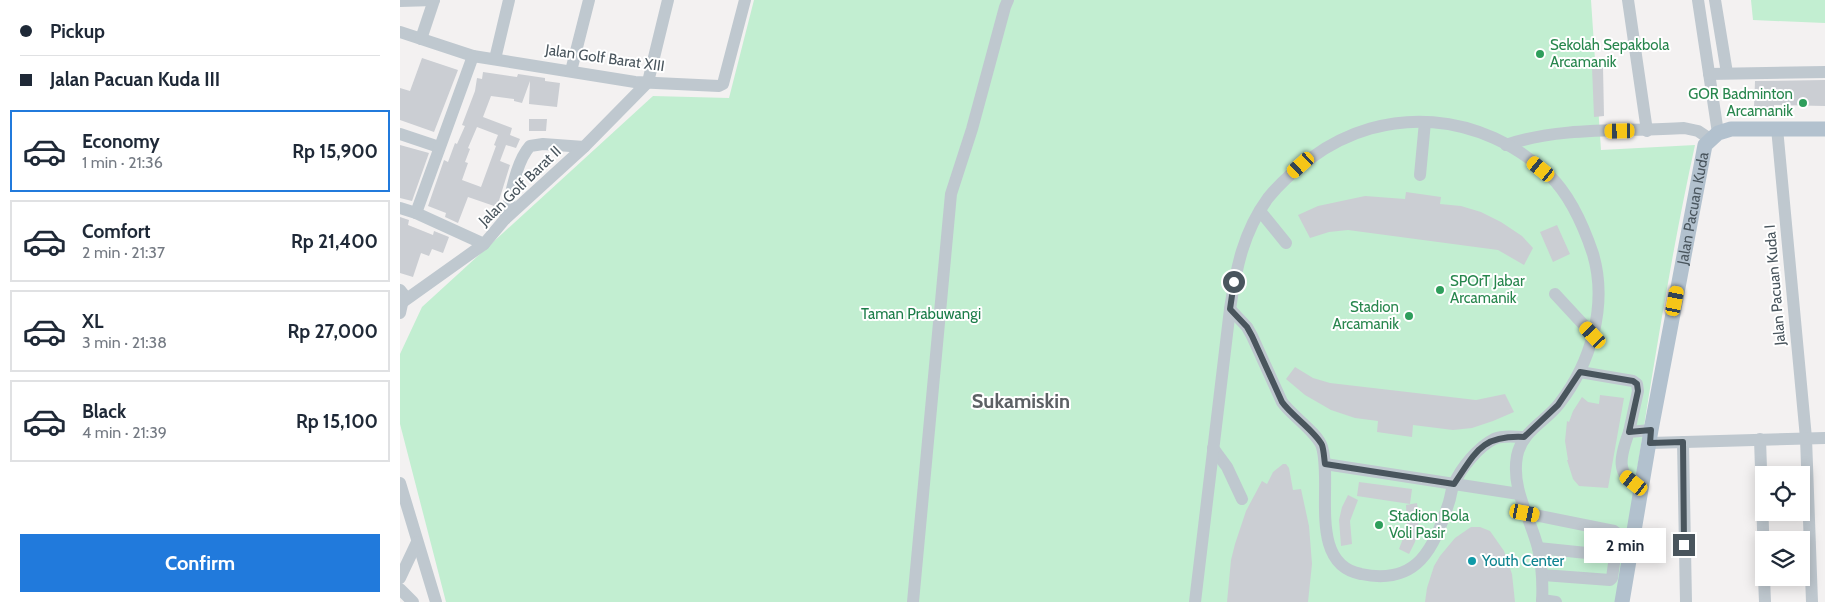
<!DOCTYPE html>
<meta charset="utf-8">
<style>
:root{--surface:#fff;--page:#f2f2f3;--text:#1f2937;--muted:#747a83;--line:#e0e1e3;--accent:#217adc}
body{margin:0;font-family:Cabin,sans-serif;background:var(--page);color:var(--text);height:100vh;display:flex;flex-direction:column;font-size:19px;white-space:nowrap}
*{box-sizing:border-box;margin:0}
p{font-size:16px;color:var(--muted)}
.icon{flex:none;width:28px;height:28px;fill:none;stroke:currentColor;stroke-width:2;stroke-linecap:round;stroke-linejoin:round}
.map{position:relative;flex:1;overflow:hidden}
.details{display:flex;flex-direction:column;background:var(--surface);width:400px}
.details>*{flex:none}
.banner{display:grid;align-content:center;height:110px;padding:0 20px;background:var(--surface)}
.controls{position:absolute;left:1355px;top:466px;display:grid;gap:10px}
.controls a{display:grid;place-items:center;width:55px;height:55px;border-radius:0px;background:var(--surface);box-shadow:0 2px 12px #0003;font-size:25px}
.end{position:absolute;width:22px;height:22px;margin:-11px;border:6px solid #49555d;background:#fff;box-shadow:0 0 0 2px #fff}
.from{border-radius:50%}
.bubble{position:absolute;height:35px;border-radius:0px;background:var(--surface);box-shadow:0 2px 12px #0003;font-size:16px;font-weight:700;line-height:35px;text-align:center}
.car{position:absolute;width:15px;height:30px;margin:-15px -8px;border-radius:6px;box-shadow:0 0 4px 1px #0007;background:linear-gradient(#f5c518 24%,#345 0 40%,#f5c518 0 76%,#345 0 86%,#f5c518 0)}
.banner b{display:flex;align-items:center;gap:18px;height:48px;font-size:19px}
.banner b+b{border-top:1px solid var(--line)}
.banner i{width:12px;height:12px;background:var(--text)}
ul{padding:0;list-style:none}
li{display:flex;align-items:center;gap:15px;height:82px;margin:0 10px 8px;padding:0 10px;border:2px solid var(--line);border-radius:0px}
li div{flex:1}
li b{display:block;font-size:19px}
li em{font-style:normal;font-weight:700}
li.current{border-color:var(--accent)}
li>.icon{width:45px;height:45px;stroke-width:1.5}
.action{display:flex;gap:10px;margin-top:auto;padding:10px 20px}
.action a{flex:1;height:58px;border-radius:0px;background:var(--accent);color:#fff;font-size:20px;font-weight:700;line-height:58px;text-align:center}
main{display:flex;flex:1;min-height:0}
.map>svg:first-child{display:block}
</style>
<main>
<section class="details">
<div class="banner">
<b><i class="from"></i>Pickup</b>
<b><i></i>Jalan Pacuan Kuda III</b>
</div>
<ul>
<li class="current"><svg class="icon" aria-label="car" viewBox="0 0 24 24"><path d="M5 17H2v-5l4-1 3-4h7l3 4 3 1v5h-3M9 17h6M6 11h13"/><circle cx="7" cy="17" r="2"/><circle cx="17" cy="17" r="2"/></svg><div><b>Economy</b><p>1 min · 21:36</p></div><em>Rp 15,900</em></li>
<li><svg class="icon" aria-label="car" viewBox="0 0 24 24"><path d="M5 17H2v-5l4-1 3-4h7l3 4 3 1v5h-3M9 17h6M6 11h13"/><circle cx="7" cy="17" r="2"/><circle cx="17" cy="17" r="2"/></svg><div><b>Comfort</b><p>2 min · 21:37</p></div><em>Rp 21,400</em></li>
<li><svg class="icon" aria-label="car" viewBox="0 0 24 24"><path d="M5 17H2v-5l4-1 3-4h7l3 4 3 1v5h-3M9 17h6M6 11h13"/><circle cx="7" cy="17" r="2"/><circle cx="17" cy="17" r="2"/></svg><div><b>XL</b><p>3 min · 21:38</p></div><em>Rp 27,000</em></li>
<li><svg class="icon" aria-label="car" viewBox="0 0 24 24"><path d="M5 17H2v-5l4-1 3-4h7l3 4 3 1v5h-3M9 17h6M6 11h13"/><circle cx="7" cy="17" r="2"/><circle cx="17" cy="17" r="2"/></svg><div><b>Black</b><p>4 min · 21:39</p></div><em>Rp 15,100</em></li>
</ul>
<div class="action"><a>Confirm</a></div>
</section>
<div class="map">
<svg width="1425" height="602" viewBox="0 0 1425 602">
<rect width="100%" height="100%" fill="#f3f1f1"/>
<g fill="#c2eed1">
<path d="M354,0h837l10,150 94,-5c-33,151 -54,305 -79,457h-1170l-46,-178v-70l22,-47 231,-211 76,2z"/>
<path d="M1351,0h74v23l-72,-3z"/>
</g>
<g fill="#cbced3" fill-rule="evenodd">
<path d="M22,58l36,12 -24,62 -34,-12v-32l10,3z"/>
<path d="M1192,67h11l1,49 -10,1z"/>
<path d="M83,72l34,5 1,-3 27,4v3l15,2 -3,24 -28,-3 1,-23 -8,22 -8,-2v-2l-23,-3 -8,21 29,11 -2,7 10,4 -4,9 -10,-3 -6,16 10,4 -13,42 -29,-10 -10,26 -13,-6 1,-4 -18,-7 16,-46 4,2 7,-19 2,1 8,-18 -3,-1 13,-34 2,-13 5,1zM77,127l21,8 -4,10 2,1 -15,41 -19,-7 6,-17 -3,-1 5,-13 -2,-1z"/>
<path d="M1425,80v26l-51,-1v3h-20l1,-27z"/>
<path d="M129,119h18l-1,12h-17z"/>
<path d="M0,145l29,8 -17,48 -12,-3z"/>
<path d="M1006,192l35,5 -1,7 21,2 20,6 20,10 21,14 11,12 -9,17 -26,-15 -150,-20 -19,2 -19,6 -12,-23 20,-9 47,-10 40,3z"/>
<path d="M0,217l9,3 -1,5 25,10 1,-4 15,6 -6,16 -11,-4 -3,7 -8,-3 -8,24 -13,-4z"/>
<path d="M1157,225l13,29 -17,8 -13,-30z"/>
<path d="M895,367l18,11 17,5 146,17 29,-6 9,18 -21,9 -21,7 -19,2 -40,-5 -1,12 -35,-5 1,-11 -23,-3 -24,-8 -26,-15 -19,-16z"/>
<path d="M1200,395l24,3 -16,90 -29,-2 -6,-7 -6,-19h1l-3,-19 2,-20 2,1 4,-11 9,-14 6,5 11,2z"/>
<path d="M883,464h3l3,4 4,22 8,-1 8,37 3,38 -4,38h-81l4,-42 4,-16 11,-33 16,-30 5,3 6,-12z"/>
<path d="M959,482l53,7 -2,15 -53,-8z"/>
<path d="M948,495l10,5 -8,21 2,23 -11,2 -2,-26 3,-13z"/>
<path d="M1017,503l2,13 -1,14 -3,12 -6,12 -10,-5 8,-21 -1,-23z"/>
<path d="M1071,527h9l10,4 14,20 8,23 3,28h-90l2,-14 7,-22 6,-10 15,-18z"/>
</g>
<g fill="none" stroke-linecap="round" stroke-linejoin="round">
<g stroke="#bfc8cf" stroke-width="12">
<path d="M1228,0l19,131"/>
<path d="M1298,0l20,133"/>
<path d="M1315,0l12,73"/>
<path d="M0,1l34,-1"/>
<path d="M0,32l73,24 162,26 84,4 4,-2 22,-84"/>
<path d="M21,39l13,-39"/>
<path d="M95,59l14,-59"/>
<path d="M171,71l18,-71"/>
<path d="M1309,74l116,-2"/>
<path d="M1377,128l29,310 6,164"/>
<path d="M0,134l39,13"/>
<path d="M1106,145c55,-19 120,-13 178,-17l14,3 12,8"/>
<path d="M1020,175l5,-53"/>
<path d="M0,208l16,5 68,31"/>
<path d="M860,211l26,32"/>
<path d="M16,213l57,-157"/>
<path d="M105,219c6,-22 10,-56 25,-73l13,-2 41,3"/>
<path d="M0,290l4,5 -4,18"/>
<path d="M1155,294l38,41"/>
<path d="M4,301l80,-57 21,-25 79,-72 64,-65 20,-82"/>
<path d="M830,309l17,18 5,9 30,66c9,13 36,31 40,45 11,37 -15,117 39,127 57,12 73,-26 88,-72 2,-6 2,-12 5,-18 7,-16 24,-37 40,-45 9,-4 20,-2 30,-2"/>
<path d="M1180,372l53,9 4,3 1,7 -9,41"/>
<path d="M1360,439l4,120"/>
<path d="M1283,442l3,160"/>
<path d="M1250,443l175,-5"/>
<path d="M813,448l14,19 15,32"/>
<path d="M925,464l194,30"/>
<path d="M0,483l36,119"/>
<path d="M1242,486c-29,-9 -21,-32 -13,-54l22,-2"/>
<path d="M1125,513l89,18 4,3 -6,44 -2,2 -67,-5"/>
<path d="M1138,548l78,8"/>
<path d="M0,578l17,-36"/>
<path d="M1364,578l1,24"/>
<path d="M0,589l13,13"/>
<path d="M1142,600l14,2"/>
<path d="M513,602l38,-408 21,-65 33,-122 3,-7"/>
<path d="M795,602l35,-293c6,-40 13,-77 38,-111 12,-15 27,-28 43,-40 75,-55 171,-46 238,17 21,20 35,52 44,79 15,51 -2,109 -34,150 -14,18 -37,27 -42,52 -6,33 13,61 21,92 4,18 5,36 4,54"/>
</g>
<path stroke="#b2c1ce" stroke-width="15" id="s1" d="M1222,602l29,-172 54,-285 13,-12 13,-4h94"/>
</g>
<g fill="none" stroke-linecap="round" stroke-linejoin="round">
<path stroke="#49555d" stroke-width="6" d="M834,282l-4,27 17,18 5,9 30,66c9,13 34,30 40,43 2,6 2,13 3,19l129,20c22,-32 27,-49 70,-47l34,-32 22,-33 53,9 4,3 1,7 -9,41 22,-2 -1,13 33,-1 1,103"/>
</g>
<g fill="#2e9e5b" stroke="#fff" stroke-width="2">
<circle cx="1140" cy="54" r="5"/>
<circle cx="1403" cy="103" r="5"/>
<circle cx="1040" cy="290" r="5"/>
<circle cx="1009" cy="316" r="5"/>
<circle cx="979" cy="525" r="5"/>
</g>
<circle fill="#0f9aa8" stroke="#fff" stroke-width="2" cx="1072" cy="561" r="5"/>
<g text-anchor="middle" stroke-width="4" stroke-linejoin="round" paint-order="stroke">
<g font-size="15" fill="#27864d" stroke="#fff" text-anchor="start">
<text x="1150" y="50">Sekolah Sepakbola<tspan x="1150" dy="17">Arcamanik</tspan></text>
<text x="1393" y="99" text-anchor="end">GOR Badminton<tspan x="1393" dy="17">Arcamanik</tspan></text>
<text x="1050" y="286">SPOrT Jabar<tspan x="1050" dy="17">Arcamanik</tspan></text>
<text x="999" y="312" text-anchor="end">Stadion<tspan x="999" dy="17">Arcamanik</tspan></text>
<text x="989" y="521">Stadion Bola<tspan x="989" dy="17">Voli Pasir</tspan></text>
</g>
<g font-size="15" fill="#49555d" stroke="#fff">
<text transform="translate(205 58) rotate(8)" y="5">Jalan Golf Barat XIII</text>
<text transform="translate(120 186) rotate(-44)" y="5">Jalan Golf Barat II</text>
<text dy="5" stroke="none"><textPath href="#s1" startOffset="400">Jalan Pacuan Kuda</textPath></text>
<text transform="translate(1375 285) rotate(-95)" y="5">Jalan Pacuan Kuda I</text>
</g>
<g font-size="15" fill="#1c7d49" stroke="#fff">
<text x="521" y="319">Taman Prabuwangi</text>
</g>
<g font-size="15" fill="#0d838f" stroke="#fff" text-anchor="start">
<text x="1082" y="566">Youth Center</text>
</g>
<g font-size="20" font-weight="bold" fill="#5d6165" stroke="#fff">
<text x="621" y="408">Sukamiskin</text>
</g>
</g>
</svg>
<div class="controls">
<a><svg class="icon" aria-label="locate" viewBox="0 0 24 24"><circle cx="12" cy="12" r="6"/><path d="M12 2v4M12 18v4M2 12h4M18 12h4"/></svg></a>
<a><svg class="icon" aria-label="layers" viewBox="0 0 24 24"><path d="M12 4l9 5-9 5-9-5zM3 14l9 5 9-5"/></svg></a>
</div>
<i class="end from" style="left:834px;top:282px"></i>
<i class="end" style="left:1284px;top:545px"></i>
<div class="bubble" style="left:1184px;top:528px;width:82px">2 min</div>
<i class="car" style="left:1220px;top:131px;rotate:269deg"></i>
<i class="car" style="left:901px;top:165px;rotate:228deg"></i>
<i class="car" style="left:1141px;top:169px;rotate:309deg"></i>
<i class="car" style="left:1275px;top:301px;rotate:11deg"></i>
<i class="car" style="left:1193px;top:335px;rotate:317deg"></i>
<i class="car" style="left:1234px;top:483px;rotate:308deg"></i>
<i class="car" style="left:1125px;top:513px;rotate:101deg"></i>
</div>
</main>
